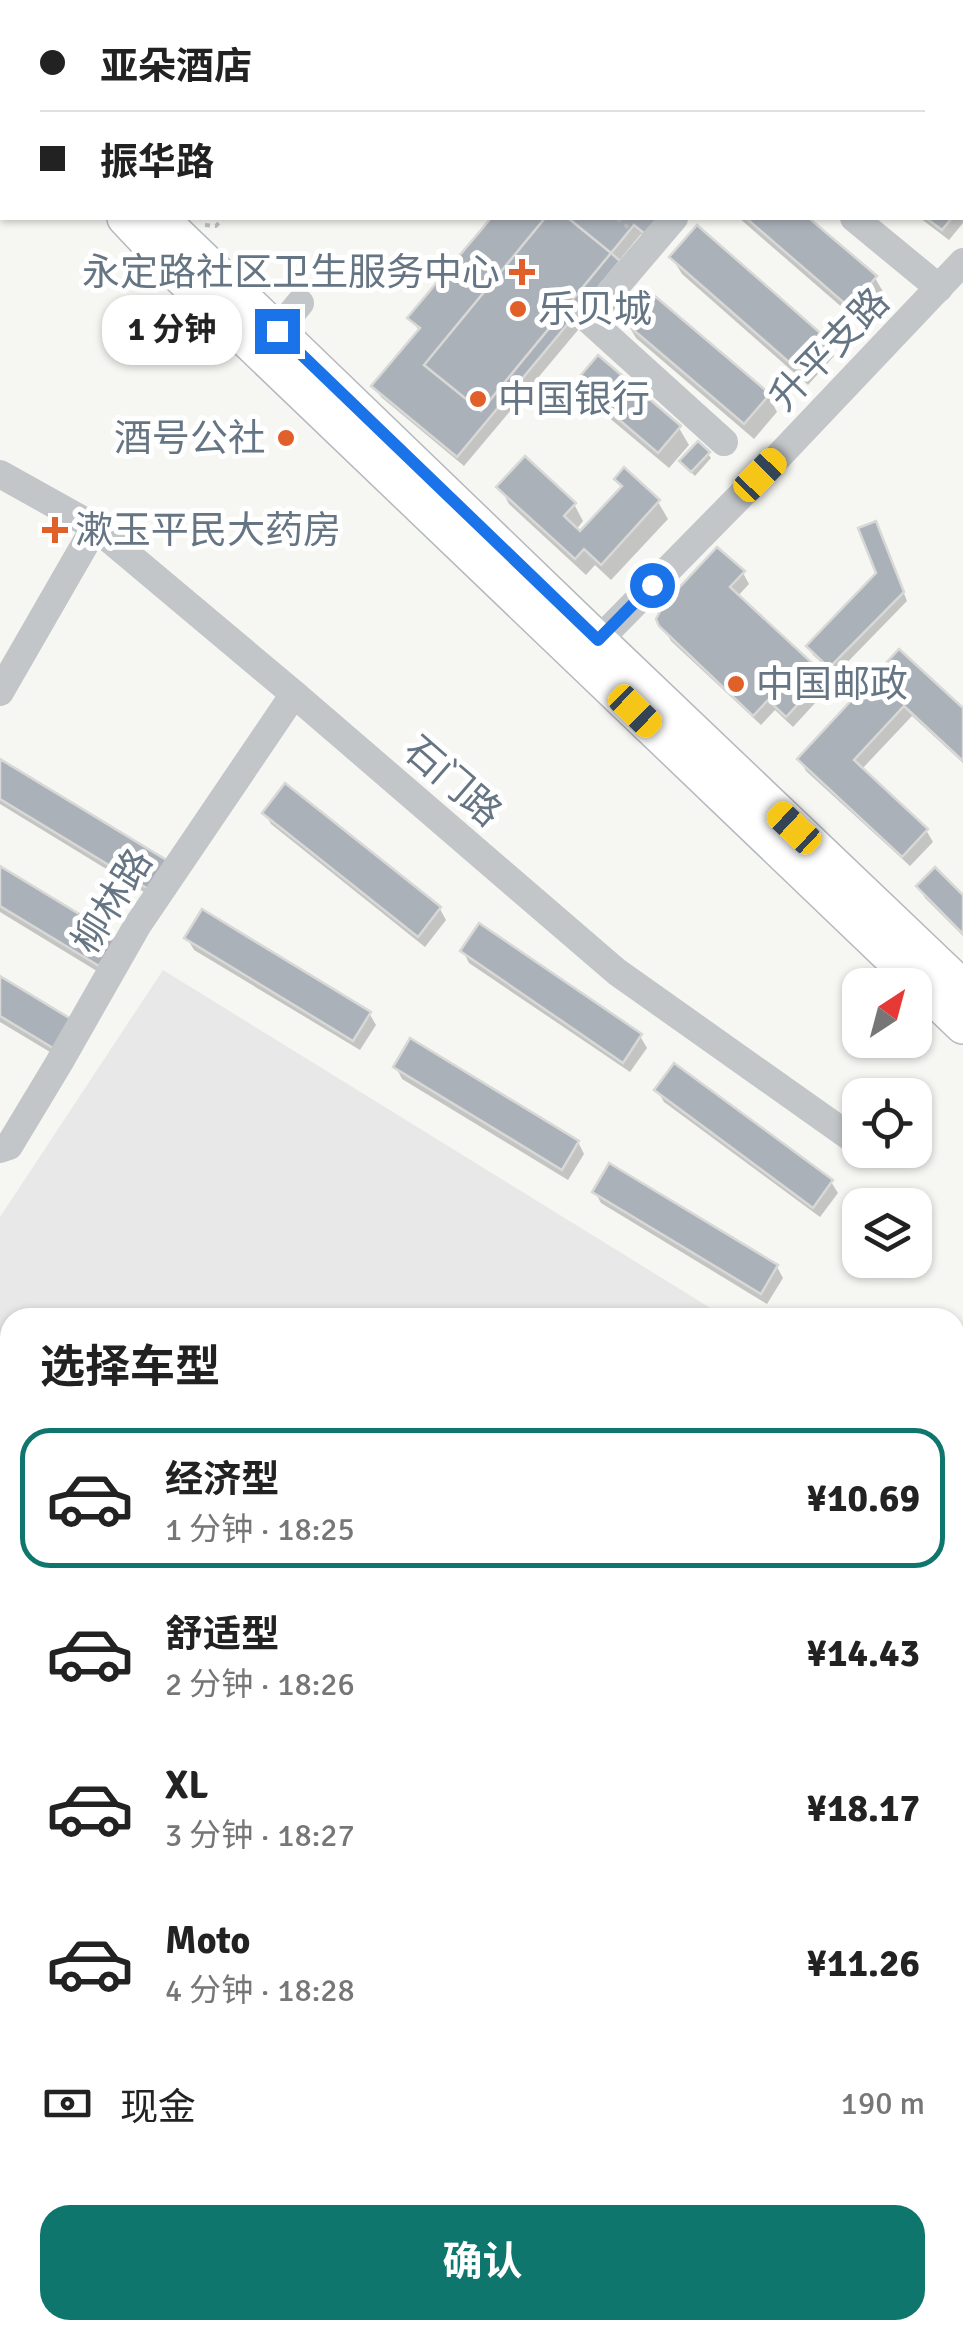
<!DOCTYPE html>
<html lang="zh">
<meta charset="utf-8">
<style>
:root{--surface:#fff;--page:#f6f6f6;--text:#222;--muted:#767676;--line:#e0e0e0;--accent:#0f766e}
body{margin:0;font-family:Signika,"Noto Sans SC",sans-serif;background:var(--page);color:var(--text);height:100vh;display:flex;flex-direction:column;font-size:38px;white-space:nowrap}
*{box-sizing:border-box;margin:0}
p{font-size:32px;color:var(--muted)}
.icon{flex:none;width:55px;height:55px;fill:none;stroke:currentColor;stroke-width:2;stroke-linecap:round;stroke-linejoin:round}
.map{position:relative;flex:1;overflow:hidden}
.side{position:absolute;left:0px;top:1308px;width:965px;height:1032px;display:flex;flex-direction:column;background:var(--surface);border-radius:30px 30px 0 0;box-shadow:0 2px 8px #0004}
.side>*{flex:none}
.top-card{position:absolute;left:0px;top:0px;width:965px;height:220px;box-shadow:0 2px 8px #0004;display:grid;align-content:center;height:220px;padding:0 40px;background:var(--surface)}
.needle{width:65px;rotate:36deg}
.tools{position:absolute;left:842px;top:968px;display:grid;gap:20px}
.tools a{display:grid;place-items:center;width:90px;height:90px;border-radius:20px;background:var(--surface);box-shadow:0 2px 8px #0004;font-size:50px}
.end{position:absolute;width:45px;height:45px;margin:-22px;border:12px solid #1a73e8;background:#fff;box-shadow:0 0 0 5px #fff}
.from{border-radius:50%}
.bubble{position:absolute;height:70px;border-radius:30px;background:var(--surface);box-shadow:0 2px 8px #0004;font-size:32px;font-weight:700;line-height:70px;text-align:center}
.car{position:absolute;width:30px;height:60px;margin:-30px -15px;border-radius:12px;box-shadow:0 0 8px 2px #0007;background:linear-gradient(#f5c518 24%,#345 0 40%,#f5c518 0 76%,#345 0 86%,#f5c518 0)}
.top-card b{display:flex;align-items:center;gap:35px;height:95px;font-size:38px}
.top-card b+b{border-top:2px solid var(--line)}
.top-card i{width:25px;height:25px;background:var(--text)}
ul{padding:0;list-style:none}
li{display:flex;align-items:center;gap:30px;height:140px;margin:0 20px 15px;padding:0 20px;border:5px solid transparent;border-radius:30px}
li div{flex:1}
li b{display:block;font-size:38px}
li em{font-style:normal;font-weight:700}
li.selected{border-color:var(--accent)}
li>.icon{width:90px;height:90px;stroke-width:1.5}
h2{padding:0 40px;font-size:45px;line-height:120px}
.pay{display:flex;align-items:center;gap:25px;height:110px;padding:0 40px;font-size:38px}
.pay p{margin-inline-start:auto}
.cta{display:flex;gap:20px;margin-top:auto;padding:20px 40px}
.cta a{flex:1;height:115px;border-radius:30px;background:var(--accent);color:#fff;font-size:40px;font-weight:700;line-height:115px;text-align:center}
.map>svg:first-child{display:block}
</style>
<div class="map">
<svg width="963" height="2339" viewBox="0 0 963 2339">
<rect width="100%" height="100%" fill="#f6f7f3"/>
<path fill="#e7e8e7" d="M163,970l562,347 -715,1v891l-10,6v-998z"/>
<g fill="#0003">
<path d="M69,0h47l1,2h-47z"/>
<path d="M246,0h35l3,2h-40z"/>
<path d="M366,0h167l-2,2h-163z"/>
<path d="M609,0h177l3,2h-182z"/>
<path d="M962,109l1,114 -14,17 -29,-22h42z"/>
<path d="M494,218h179l-21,25 -11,-9 -23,28 7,12 -161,192 -83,-69 -7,-11 46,-54 -10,-14z"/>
<path d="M739,218h66l70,60 10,17 -25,28z"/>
<path d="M672,258l152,81 10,17 -26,29 -126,-111z"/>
<path d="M626,321l142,74 9,17 -23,27 -118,-101z"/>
<path d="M578,383l101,45 10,17 -20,23 -81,-68z"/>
<path d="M708,454l3,4 -16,18 -10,-10z"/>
<path d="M617,479l41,23 10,17 -57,61 -16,-15 -9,10 -77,-71 -9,-17 74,17 9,17 -7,9 4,4 43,-45z"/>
<path d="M880,532l27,69 -72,74 -22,-20 -4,-8 70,-74z"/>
<path d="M743,573l6,11 -12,13 86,80 6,11 -36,39 -18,-17 -14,15 -90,-84 -12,-22z"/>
<path d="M899,653l64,59v51l-51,-47 -51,54 65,60 7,12 -23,24 -104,-95 -6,-11z"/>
<path d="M0,762l166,101 -9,37 -157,-96z"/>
<path d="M286,787l154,122 6,11 -21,27 -154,-123 -6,-11z"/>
<path d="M0,869l115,69 -10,38 -105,-64z"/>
<path d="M919,887l44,11v38l-38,-38z"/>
<path d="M187,938l182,75 7,12 -16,25 -166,-100z"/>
<path d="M463,951l177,85 7,12 -17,24 -161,-109z"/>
<path d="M0,979l69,42 -9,37 -60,-36z"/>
<path d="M396,1067l182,75 6,12 -16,26 -166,-101z"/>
<path d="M657,1090l174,92 7,11 -18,24 -156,-115z"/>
<path d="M595,1192l182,75 6,11 -16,26 -166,-101z"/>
<path d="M166,2330h49l13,9h-49z"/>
<path d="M286,2330h39l-6,9h-21z"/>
<path d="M404,2330h48l12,9h-48z"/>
<path d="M332,2331l12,8h-17z"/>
</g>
<g fill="#aab1b8" stroke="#d8d8d6" stroke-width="2.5">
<path d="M373,0h109l-2,2h-104z"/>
<path d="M606,0h183l3,2h-189z"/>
<path d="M606,0h183l3,2h-189z"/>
<path d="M491,218h167l-13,16 -11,-9 -23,28 9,8 -163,196 -86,-71 49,-58 -13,-10z"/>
<path d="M545,218h23l43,35 -130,158 -57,-46z"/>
<path d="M746,218h63l68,58 -27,32z"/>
<path d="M926,218h26l-10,12z"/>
<path d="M697,225l129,113 -28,32 -129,-113z"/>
<path d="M649,291l121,103 -26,30 -121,-103z"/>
<path d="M598,355l83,71 -23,27 -83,-71z"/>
<path d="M698,441l12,11 -19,20 -12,-11z"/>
<path d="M525,456l51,47 -12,13 16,15 42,-45 -8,-7 10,-12 36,33 -59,65 -17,-16 -9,10 -79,-72z"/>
<path d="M876,521l28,71 -75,76 -23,-22 70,-73 -18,-45z"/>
<path d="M717,547l28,24 -15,16 95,88 -39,42 -18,-17 -15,16 -94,-90 -3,-7 8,-15z"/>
<path d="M899,649l64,59v53l-59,-55 -50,54 74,69 -26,28 -105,-98z"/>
<path d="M0,759l168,102 -18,29 -150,-91z"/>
<path d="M285,783l156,124 -23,30 -156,-124z"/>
<path d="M0,866l117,71 -18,29 -99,-60z"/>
<path d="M935,867l28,28v39l-47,-48z"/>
<path d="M202,909l169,103 -18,29 -169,-103z"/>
<path d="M479,923l163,111 -19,29 -163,-112z"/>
<path d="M0,976l71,43 -18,29 -53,-32z"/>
<path d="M410,1038l169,103 -17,29 -169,-103z"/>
<path d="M674,1063l159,117 -20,28 -159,-118z"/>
<path d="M609,1163l169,102 -17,29 -169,-102z"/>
<path d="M173,2330h47l12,9h-47z"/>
<path d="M410,2330h46l13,9h-47z"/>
</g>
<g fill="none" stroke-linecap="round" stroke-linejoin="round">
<defs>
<g id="major">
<path d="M9,0l1,2"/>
<path d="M40,0l1,2"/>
<path d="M873,0l4,2"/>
<path d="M927,0l4,2"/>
<path d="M962,24l1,1"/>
<path d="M962,55l1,1"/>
<path d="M125,218l54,57 784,751"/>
<path d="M160,218l438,422 365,348"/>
<path d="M955,1539l8,-8"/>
<path d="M955,1581l8,-9"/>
<path d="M0,2245l10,-5"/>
<path d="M0,2274l10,-6"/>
</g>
</defs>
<use href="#major" stroke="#b5b9bd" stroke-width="38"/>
<g stroke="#bcbec0" stroke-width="4" stroke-dasharray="5 5" stroke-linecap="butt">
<path d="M617,218l15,13"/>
<path d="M205,225l11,1 7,-8"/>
</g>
<g stroke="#c2c6c9" stroke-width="28">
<path d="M135,2v-2"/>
<path d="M0,122l2,-1"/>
<path d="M674,218l-86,101 136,123"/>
<path d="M854,218l85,70"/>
<path d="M277,331l23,-28"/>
<path d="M0,474l95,53 199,167 323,278 243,172"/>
<path d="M586,653l175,-178 202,-213"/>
<path d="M0,692l95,-165"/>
<path d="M0,1149l9,-3 50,-83 78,-137 157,-232"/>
<path d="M955,2320l8,13"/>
<path d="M687,2339l10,-9"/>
</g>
<use href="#major" stroke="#fff" stroke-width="35"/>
</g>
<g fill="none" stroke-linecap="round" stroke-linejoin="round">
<path stroke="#1a73e8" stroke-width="12" d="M277,331l321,309 54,-55"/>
</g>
<g fill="#e15f29" stroke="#fff" stroke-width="4">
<path d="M517 257h10v10h10v10h-10v10h-10v-10h-10v-10h10z"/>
<circle cx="518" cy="309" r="10"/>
<circle cx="478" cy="399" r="10"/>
<circle cx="286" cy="438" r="10"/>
<path d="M50 515h10v10h10v10h-10v10h-10v-10h-10v-10h10z"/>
<circle cx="736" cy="684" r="10"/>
</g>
<g text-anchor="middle" stroke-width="10" stroke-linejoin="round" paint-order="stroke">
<g font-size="38" fill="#667584" stroke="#fff" text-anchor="start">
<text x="500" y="285" text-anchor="end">永定路社区卫生服务中心</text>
<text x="538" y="322">乐贝城</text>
<text x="498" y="412">中国银行</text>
<text x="266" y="451" text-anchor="end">酒号公社</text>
<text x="75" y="543">漱玉平民大药房</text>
<text x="756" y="697">中国邮政</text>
</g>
<g font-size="38" fill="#667584" stroke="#fff">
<text transform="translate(829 349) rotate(-46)" y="13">升平支路</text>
<text transform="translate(453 781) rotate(41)" y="13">石门路</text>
<text transform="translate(112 901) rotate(-58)" y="13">柳林路</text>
</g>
</g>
</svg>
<div class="tools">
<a><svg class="needle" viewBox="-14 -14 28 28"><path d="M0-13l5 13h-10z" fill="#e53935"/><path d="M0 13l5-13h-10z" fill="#767676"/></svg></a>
<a><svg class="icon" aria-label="locate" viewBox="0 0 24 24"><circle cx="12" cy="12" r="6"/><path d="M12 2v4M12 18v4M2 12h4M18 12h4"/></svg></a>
<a><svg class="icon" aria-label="layers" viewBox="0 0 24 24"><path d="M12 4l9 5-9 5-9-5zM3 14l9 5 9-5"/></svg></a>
</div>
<i class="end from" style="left:652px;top:585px"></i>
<i class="end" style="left:277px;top:331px"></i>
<div class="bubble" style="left:102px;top:295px;width:140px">1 分钟</div>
<i class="car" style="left:760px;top:475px;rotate:44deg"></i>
<i class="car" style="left:635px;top:711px;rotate:134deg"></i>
<i class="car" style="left:794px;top:828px;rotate:313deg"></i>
<div class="top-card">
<b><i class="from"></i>亚朵酒店</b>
<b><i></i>振华路</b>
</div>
<section class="side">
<h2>选择车型</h2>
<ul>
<li class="selected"><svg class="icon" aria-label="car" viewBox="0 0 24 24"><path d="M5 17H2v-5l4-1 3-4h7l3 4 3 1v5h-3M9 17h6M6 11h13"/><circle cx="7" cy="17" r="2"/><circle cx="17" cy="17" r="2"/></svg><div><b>经济型</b><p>1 分钟 · 18:25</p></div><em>¥10.69</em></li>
<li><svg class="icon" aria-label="car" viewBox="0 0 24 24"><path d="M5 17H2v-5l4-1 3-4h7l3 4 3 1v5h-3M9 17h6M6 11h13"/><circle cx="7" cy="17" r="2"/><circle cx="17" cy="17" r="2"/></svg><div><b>舒适型</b><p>2 分钟 · 18:26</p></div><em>¥14.43</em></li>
<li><svg class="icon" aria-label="car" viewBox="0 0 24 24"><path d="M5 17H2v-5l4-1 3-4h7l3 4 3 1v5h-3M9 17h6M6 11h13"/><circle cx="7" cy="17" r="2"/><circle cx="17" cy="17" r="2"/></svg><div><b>XL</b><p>3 分钟 · 18:27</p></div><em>¥18.17</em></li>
<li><svg class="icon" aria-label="car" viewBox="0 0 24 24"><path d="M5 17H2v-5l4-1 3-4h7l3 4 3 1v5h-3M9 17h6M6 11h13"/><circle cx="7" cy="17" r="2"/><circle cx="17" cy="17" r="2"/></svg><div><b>Moto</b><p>4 分钟 · 18:28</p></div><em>¥11.26</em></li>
</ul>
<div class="pay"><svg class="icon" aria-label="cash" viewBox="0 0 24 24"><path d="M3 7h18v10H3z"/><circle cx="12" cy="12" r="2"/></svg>现金<p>190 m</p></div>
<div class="cta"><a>确认</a></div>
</section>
</div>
